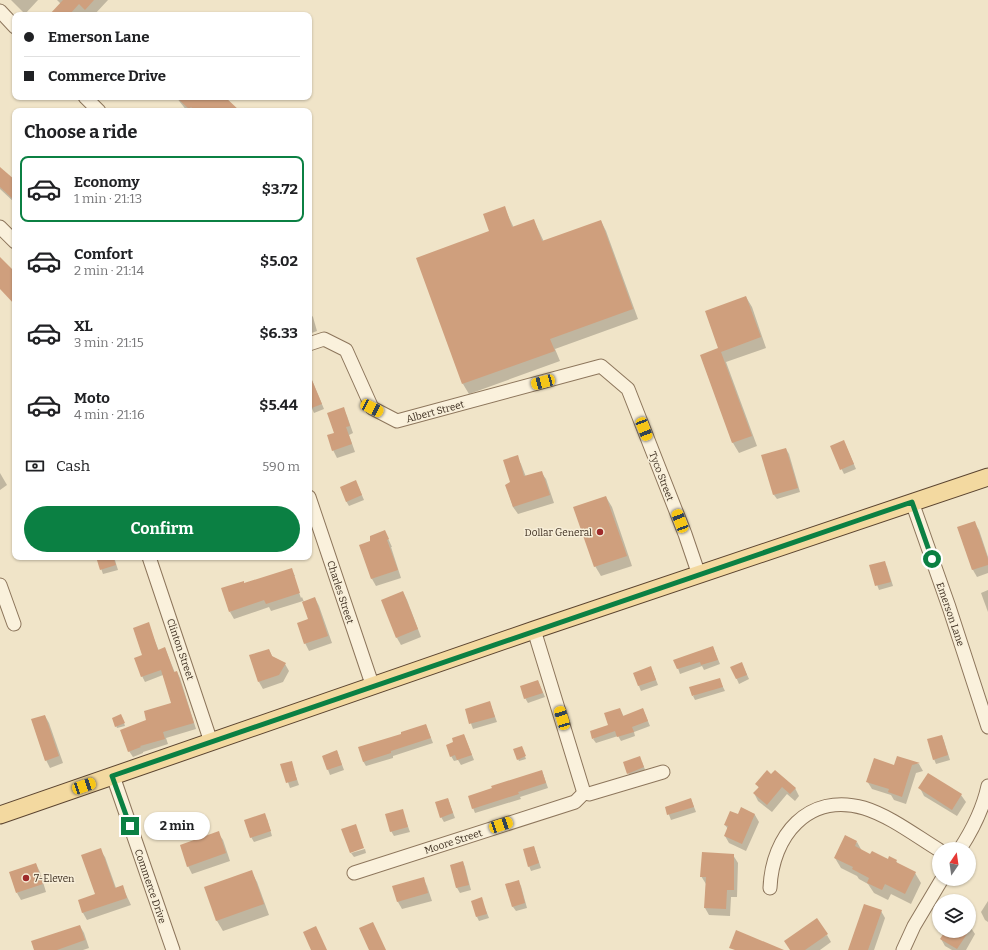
<!DOCTYPE html>
<meta charset="utf-8">
<style>
:root{--surface:#fff;--page:#f2f2f2;--text:#202124;--muted:#757577;--line:#e0e0e0;--accent:#0b8043}
body{margin:0;font-family:Bitter,serif;background:var(--page);color:var(--text);height:100vh;display:flex;flex-direction:column;font-size:15px;white-space:nowrap}
*{box-sizing:border-box;margin:0}
p{font-size:13px;color:var(--muted)}
.icon{flex:none;width:22px;height:22px;fill:none;stroke:currentColor;stroke-width:2;stroke-linecap:round;stroke-linejoin:round}
.map{position:relative;flex:1;overflow:hidden}
.side{position:absolute;left:12px;top:108px;width:300px;height:452px;display:flex;flex-direction:column;background:var(--surface);border-radius:8px;box-shadow:0 1px 3px #0004}
.side>*{flex:none}
.top-card{position:absolute;left:12px;top:12px;width:300px;height:88px;border-radius:8px;box-shadow:0 1px 3px #0004;display:grid;align-content:center;height:88px;padding:0 12px;background:var(--surface)}
.needle{width:26px;rotate:13deg}
.fabs{position:absolute;left:932px;top:842px;display:grid;gap:8px}
.fabs a{display:grid;place-items:center;width:44px;height:44px;border-radius:50%;background:var(--surface);box-shadow:0 1px 3px #0004;font-size:20px}
.end{position:absolute;width:18px;height:18px;margin:-9px;border:5px solid #0b8043;background:#fff;box-shadow:0 0 0 2px #fff}
.from{border-radius:50%}
.bubble{position:absolute;height:28px;border-radius:14px;background:var(--surface);box-shadow:0 1px 3px #0004;font-size:13px;font-weight:700;line-height:28px;text-align:center}
.car{position:absolute;width:12px;height:24px;margin:-12px -6px;border-radius:5px;box-shadow:0 0 3px 1px #0007;background:linear-gradient(#f5c518 24%,#345 0 40%,#f5c518 0 76%,#345 0 86%,#f5c518 0)}
.top-card b{display:flex;align-items:center;gap:14px;height:38px;font-size:15px}
.top-card b+b{border-top:1px solid var(--line)}
.top-card i{width:10px;height:10px;background:var(--text)}
ul{padding:0;list-style:none}
li{display:flex;align-items:center;gap:12px;height:66px;margin:0 8px 6px;padding:0 4px;border:2px solid transparent;border-radius:8px}
li div{flex:1}
li b{display:block;font-size:15px}
li em{font-style:normal;font-weight:700}
li.selected{border-color:var(--accent)}
li>.icon{width:36px;height:36px;stroke-width:1.5}
h2{padding:0 12px;font-size:18px;line-height:48px}
.pay{display:flex;align-items:center;gap:10px;height:44px;padding:0 12px;font-size:15px}
.pay p{margin-inline-start:auto}
.cta{display:flex;gap:8px;margin-top:auto;padding:8px 12px}
.cta a{flex:1;height:46px;border-radius:24px;background:var(--accent);color:#fff;font-size:16px;font-weight:700;line-height:46px;text-align:center}
.map>svg:first-child{display:block}
</style>
<div class="map">
<svg width="988" height="950" viewBox="0 0 988 950">
<rect width="100%" height="100%" fill="#f0e4c8"/>
<g fill="#0003">
<path d="M11,0h27l-13,14z"/>
<path d="M57,0h51l-14,15h-7l-3,-2 -2,2h-27l6,-11z"/>
<path d="M176,97h48l14,14h-51z"/>
<path d="M0,168l13,12 2,-3v26l-15,-14z"/>
<path d="M504,207l10,21 20,-7 5,10 5,11 57,-21 5,10 32,88 -83,30 5,12 -91,33 -6,-10z"/>
<path d="M746,297l6,10 14,41 -40,14 31,84 -18,7 -6,-10 -13,-94z"/>
<path d="M309,312l4,5 4,14 -8,3z"/>
<path d="M309,373l15,36 -10,4 -5,-11z"/>
<path d="M343,408l4,8 6,17 -4,2 6,17 -18,6 -4,-8 2,-17z"/>
<path d="M846,446l10,23 -12,5 -13,-27z"/>
<path d="M786,449l3,5 11,38 -23,7 -3,-4z"/>
<path d="M517,457l4,7 5,13 15,-5 5,7 8,24 -36,11 -5,-7 -7,-22 5,-3z"/>
<path d="M0,473l7,12 -7,5z"/>
<path d="M358,486l6,14 -15,6 -3,-5z"/>
<path d="M606,497l6,10 20,59 -31,10 -6,-10z"/>
<path d="M974,522l5,8 9,27v16l-11,4 -4,-7 -15,-42z"/>
<path d="M385,532l7,15h-1l10,31 -25,8 -4,-7 -12,-33 11,-4z"/>
<path d="M97,557h17l4,13 -15,4z"/>
<path d="M884,562l3,5 6,19 -14,4 -9,-24z"/>
<path d="M291,569l4,7h-2l8,22 1,-1 2,5 11,-4 4,8 13,37 -23,8 -4,-8 5,-23 -7,-19 -32,10 -2,-4 -35,12 -4,-7 15,-28z"/>
<path d="M988,590v22l-7,-19z"/>
<path d="M403,592l4,8 14,37 -20,8 -4,-7z"/>
<path d="M148,624l11,27 6,-3 10,25 2,-1 3,6 16,51 -30,9 2,6 -25,8v1l-10,4 -4,-6 19,-31 24,-17 -9,-28 -18,7 -3,-6z"/>
<path d="M713,647l7,17 -16,6 -2,-4 -22,8 -5,-14z"/>
<path d="M269,650l4,8 12,6 4,7 -6,11 -20,7 -4,-7z"/>
<path d="M732,668h12l5,11 -10,5z"/>
<path d="M653,672l5,13 -17,6 -7,-17z"/>
<path d="M719,679l6,12 -30,9 -2,-4z"/>
<path d="M538,681l7,16 -17,6 -3,-5z"/>
<path d="M490,703l7,19 -24,7 -7,-19z"/>
<path d="M620,709l4,8 19,-8 7,17 -16,6 1,4 -14,5 -3,-5 -22,7 -3,-4 16,-13z"/>
<path d="M45,716l4,7 14,40 -13,5 -4,-8z"/>
<path d="M122,717l3,9 -8,2 -4,-10z"/>
<path d="M426,725l7,18 -40,13v2l-27,8 -3,-5z"/>
<path d="M464,735l10,25 -13,5 -3,-5 -4,1 -3,-5 4,-13z"/>
<path d="M942,736l2,5 6,19 -14,4 -2,-5z"/>
<path d="M522,749l4,10 -7,2 -1,-2z"/>
<path d="M337,751l7,19 -14,5 -7,-19z"/>
<path d="M898,757l21,7 4,7 -7,2 -10,31 -12,-4 -3,-5 -19,-6 -5,-8 28,-15z"/>
<path d="M291,762l8,23 -9,3 -8,-23z"/>
<path d="M642,762l4,10 -15,6 -3,-5z"/>
<path d="M542,771l6,17 -28,9 1,2 -46,14 -2,-5z"/>
<path d="M756,784l39,4 4,8 -4,5 -8,-7 -15,18 -14,-11 -4,-8 5,-5z"/>
<path d="M920,788l41,7 5,7 -9,14 -33,-20z"/>
<path d="M448,799l7,19 -11,4 -3,-5z"/>
<path d="M691,799l5,13 -25,8 -5,-13z"/>
<path d="M741,809l14,6 4,7 -13,29 -17,-8 -4,-7 3,-7 -3,-4 13,-10z"/>
<path d="M402,810l8,22 -16,4 -3,-5z"/>
<path d="M267,819l5,17 -18,6 -3,-5z"/>
<path d="M218,833l5,7 7,21 -38,13 -4,-8z"/>
<path d="M857,842l5,9 8,4 26,6 2,3 17,9 6,10 -10,21 -20,-10 -3,6 -14,-7 -6,-9 -9,-5 -2,-3 -16,-8 -6,-10z"/>
<path d="M534,847l7,21 -10,3 -2,-5z"/>
<path d="M365,849l1,4 -12,4 -3,-4z"/>
<path d="M100,850l5,7 11,31 6,-2 9,19 -44,15 -4,-7 -4,-12 17,-6z"/>
<path d="M733,855l5,8 -1,34h-6l-1,19 -21,-1 -4,-7 1,-24 -5,-8z"/>
<path d="M463,862l2,5 6,23 -11,3 -3,-5 -6,-23z"/>
<path d="M36,864l4,8 6,20 -25,8 -4,-7z"/>
<path d="M251,871l6,11 12,33 -46,16 -6,-10 -12,-33z"/>
<path d="M423,878l4,8 5,15 -30,8 -4,-7 -4,-15z"/>
<path d="M518,881l3,5 6,22 -11,3 -3,-4z"/>
<path d="M481,898l8,20 -10,3 -2,-4z"/>
<path d="M988,901v21l-3,-2 -4,-8z"/>
<path d="M881,911l4,7 -11,32h-25z"/>
<path d="M969,925l6,9 -9,16h-14l-7,-4 -4,-7 5,-8h23z"/>
<path d="M80,926l4,7 5,15 -6,2h-48z"/>
<path d="M827,935l4,7 -11,8h-30z"/>
</g>
<g fill="#cf9f7d">
<path d="M63,0h31l-9,10 -6,-6 -10,11h-20z"/>
<path d="M176,97h49l15,14h-45l-4,-4 -2,2z"/>
<path d="M0,167l15,13v21l-15,-14z"/>
<path d="M505,206l7,21 22,-8 8,22 59,-21 32,89 -83,30 5,12 -93,33 -46,-126 73,-27 -6,-17z"/>
<path d="M0,257l15,15v33l-15,-16z"/>
<path d="M746,296l15,41 -40,15 31,84 -20,7 -32,-88 18,-7 -13,-37z"/>
<path d="M309,373l13,31 -13,5z"/>
<path d="M344,407l6,19 -4,1 6,17 -20,7 -5,-16 7,-2 -7,-20z"/>
<path d="M844,440l10,24 -14,6 -10,-24z"/>
<path d="M786,448l12,40 -25,7 -12,-40z"/>
<path d="M518,455l6,21 18,-5 8,24 -37,12 -8,-22 5,-3 -7,-22z"/>
<path d="M356,480l6,15 -16,7 -6,-15z"/>
<path d="M606,496l21,60 -33,11 -21,-60z"/>
<path d="M975,521l13,38v6l-16,5 -15,-43z"/>
<path d="M385,530l4,9 -2,1 11,30 -27,9 -12,-34 11,-4v-5z"/>
<path d="M96,557h17l3,8 -16,5z"/>
<path d="M885,561l6,21 -16,4 -6,-21z"/>
<path d="M292,568l8,25 -34,11 -2,-4 -35,12 -8,-24 23,-7v2z"/>
<path d="M403,591l15,38 -22,9 -15,-38z"/>
<path d="M315,597l13,39 -24,8 -7,-21 11,-4 -6,-17z"/>
<path d="M149,622l9,28 7,-3 9,25 3,-1 17,52 -31,9 2,7 -25,7 1,1 -13,5 -8,-22 26,-10 -2,-9 27,-8 -10,-33 -20,7 -7,-19 8,-3 -9,-27z"/>
<path d="M713,646l5,14 -17,5 -1,-3 -23,7 -4,-9z"/>
<path d="M269,649l3,7 14,7 -7,12 -21,7 -9,-27z"/>
<path d="M742,662l5,13 -11,4 -6,-12z"/>
<path d="M651,666l5,14 -18,6 -5,-13z"/>
<path d="M720,678l3,9 -31,9 -3,-9z"/>
<path d="M538,680l5,13 -19,6 -4,-13z"/>
<path d="M490,701l5,16 -26,7 -4,-15z"/>
<path d="M620,708l3,8 20,-8 5,13 -16,6 2,5 -17,5 -2,-6 -23,8 -2,-8 18,-6 -4,-12z"/>
<path d="M121,714l4,9 -10,4 -3,-9z"/>
<path d="M45,715l14,41 -14,5 -14,-42z"/>
<path d="M426,724l5,14 -40,13v2l-28,9 -5,-15 43,-13v-2z"/>
<path d="M464,734l8,21 -15,5 -2,-5 -5,2 -4,-12 7,-3 -1,-4z"/>
<path d="M942,735l6,20 -15,5 -6,-21z"/>
<path d="M522,746l4,10 -9,4 -4,-11z"/>
<path d="M337,750l5,15 -15,5 -5,-14z"/>
<path d="M640,756l4,11 -17,7 -4,-12z"/>
<path d="M897,756l23,7 -8,2 -10,32 -14,-5 1,-3 -23,-7 8,-24 20,7z"/>
<path d="M292,761l5,19 -11,3 -6,-19z"/>
<path d="M542,770l4,13 -28,9 1,2 -47,15 -4,-13 24,-8 -1,-2z"/>
<path d="M767,770l4,4 4,-4 21,18 -6,6 -8,-7 -15,18 -14,-12 6,-6 -4,-3z"/>
<path d="M928,773l34,21 -10,16 -34,-22z"/>
<path d="M448,798l5,15 -13,5 -5,-16z"/>
<path d="M691,798l3,9 -27,8 -2,-8z"/>
<path d="M741,807l14,7 -13,30 -18,-8 4,-10 -4,-1 6,-14 8,3z"/>
<path d="M403,809l5,18 -18,5 -5,-18z"/>
<path d="M265,813l6,18 -21,7 -6,-18z"/>
<path d="M356,824l8,24 -14,5 -9,-24z"/>
<path d="M219,831l7,22 -39,14 -7,-22z"/>
<path d="M845,835l12,6 -2,5 15,8 2,-3 16,8 1,-3 8,4 -1,2 20,10 -11,22 -20,-10 -3,6 -15,-7 2,-5 -17,-9 1,-2 -19,-9z"/>
<path d="M534,846l5,17 -11,4 -5,-18z"/>
<path d="M101,848l14,40 8,-3 4,13 -45,15 -4,-13 17,-6 -14,-39z"/>
<path d="M702,852l32,2v36h-7l-1,19 -22,-1 2,-31h-6z"/>
<path d="M463,861l6,24 -13,3 -6,-23z"/>
<path d="M36,863l7,21 -27,9 -7,-21z"/>
<path d="M252,870l12,34 -48,17 -12,-34z"/>
<path d="M424,877l4,16 -31,9 -5,-16z"/>
<path d="M519,880l6,23 -13,4 -7,-23z"/>
<path d="M482,897l5,17 -11,3 -5,-16z"/>
<path d="M864,904l18,6 -14,40h-20z"/>
<path d="M817,918l11,16 -23,16h-15l-6,-9z"/>
<path d="M373,922l13,28h-17l-10,-22z"/>
<path d="M80,925l5,15 -28,10h-23l-3,-9z"/>
<path d="M316,926l11,24h-16l-8,-18z"/>
<path d="M736,930l48,20h-49l-6,-2z"/>
<path d="M945,931h24l-12,18 -17,-10z"/>
</g>
<g fill="none" stroke-linecap="round" stroke-linejoin="round">
<defs>
<g id="minor">
<path d="M0,11l15,16"/>
<path d="M85,97l14,14"/>
<path d="M0,227l15,15"/>
<path d="M309,344l15,-5 22,11 26,58 25,13 204,-55 27,23 57,145 14,41"/>
<path d="M309,497l64,190"/>
<path d="M912,502l37,105 39,120"/>
<path d="M149,557l62,185"/>
<path d="M0,585l14,39"/>
<path d="M534,630l50,163"/>
<path d="M113,776l60,174"/>
<path d="M584,793l5,1 74,-22"/>
<path d="M960,849c13,-20 23,-40 28,-63"/>
<path d="M354,873l221,-71 9,-9"/>
<path d="M770,888c2,-52 38,-96 94,-80 26,8 52,28 75,42"/>
<path d="M903,950l11,-24 28,-47"/>
</g>
<path id="major" d="M0,815l534,-185 454,-153"/>
</defs>
<use href="#minor" stroke="#8d765c" stroke-width="15"/>
<use href="#major" stroke="#5b4430" stroke-width="19"/>
<use href="#minor" stroke="#faf1dc" stroke-width="13"/>
<use href="#major" stroke="#f3d9a0" stroke-width="17"/>
</g>
<g fill="none" stroke-linecap="round" stroke-linejoin="round">
<path stroke="#0b8043" stroke-width="5" d="M130,826l-18,-50 747,-256 53,-18 20,57"/>
</g>
<g fill="#9e2a2b" stroke="#f7eed8" stroke-width="1.5">
<circle cx="600" cy="532" r="4"/>
<circle cx="26" cy="878" r="4"/>
</g>
<g text-anchor="middle" stroke-width="3" stroke-linejoin="round" paint-order="stroke">
<g font-size="10" fill="#3d2e20" stroke="#f7eed8">
<text transform="translate(435 411) rotate(-15)" y="4">Albert Street</text>
<text transform="translate(662 476) rotate(69)" y="4">Tyco Street</text>
<text transform="translate(341 592) rotate(72)" y="4">Charles Street</text>
<text transform="translate(951 614) rotate(71)" y="4">Emerson Lane</text>
<text transform="translate(181 649) rotate(71)" y="4">Clinton Street</text>
<text transform="translate(453 841) rotate(-18)" y="4">Moore Street</text>
<text transform="translate(151 886) rotate(71)" y="4">Commerce Drive</text>
</g>
<g font-size="10" fill="#3d2e20" stroke="#f7eed8" text-anchor="end">
<text x="592" y="536">Dollar General</text>
<text x="34" y="882" text-anchor="start">7-Eleven</text>
</g>
</g>
</svg>
<div class="fabs">
<a><svg class="needle" viewBox="-14 -14 28 28"><path d="M0-13l5 13h-10z" fill="#e53935"/><path d="M0 13l5-13h-10z" fill="#757577"/></svg></a>
<a><svg class="icon" aria-label="layers" viewBox="0 0 24 24"><path d="M12 4l9 5-9 5-9-5zM3 14l9 5 9-5"/></svg></a>
</div>
<i class="end from" style="left:932px;top:559px"></i>
<i class="end" style="left:130px;top:826px"></i>
<div class="bubble" style="left:144px;top:812px;width:66px">2 min</div>
<i class="car" style="left:543px;top:382px;rotate:255deg"></i>
<i class="car" style="left:372px;top:408px;rotate:117deg"></i>
<i class="car" style="left:644px;top:429px;rotate:159deg"></i>
<i class="car" style="left:680px;top:521px;rotate:339deg"></i>
<i class="car" style="left:562px;top:718px;rotate:343deg"></i>
<i class="car" style="left:84px;top:786px;rotate:71deg"></i>
<i class="car" style="left:501px;top:825px;rotate:72deg"></i>
<div class="top-card">
<b><i class="from"></i>Emerson Lane</b>
<b><i></i>Commerce Drive</b>
</div>
<section class="side">
<h2>Choose a ride</h2>
<ul>
<li class="selected"><svg class="icon" aria-label="car" viewBox="0 0 24 24"><path d="M5 17H2v-5l4-1 3-4h7l3 4 3 1v5h-3M9 17h6M6 11h13"/><circle cx="7" cy="17" r="2"/><circle cx="17" cy="17" r="2"/></svg><div><b>Economy</b><p>1 min · 21:13</p></div><em>$3.72</em></li>
<li><svg class="icon" aria-label="car" viewBox="0 0 24 24"><path d="M5 17H2v-5l4-1 3-4h7l3 4 3 1v5h-3M9 17h6M6 11h13"/><circle cx="7" cy="17" r="2"/><circle cx="17" cy="17" r="2"/></svg><div><b>Comfort</b><p>2 min · 21:14</p></div><em>$5.02</em></li>
<li><svg class="icon" aria-label="car" viewBox="0 0 24 24"><path d="M5 17H2v-5l4-1 3-4h7l3 4 3 1v5h-3M9 17h6M6 11h13"/><circle cx="7" cy="17" r="2"/><circle cx="17" cy="17" r="2"/></svg><div><b>XL</b><p>3 min · 21:15</p></div><em>$6.33</em></li>
<li><svg class="icon" aria-label="car" viewBox="0 0 24 24"><path d="M5 17H2v-5l4-1 3-4h7l3 4 3 1v5h-3M9 17h6M6 11h13"/><circle cx="7" cy="17" r="2"/><circle cx="17" cy="17" r="2"/></svg><div><b>Moto</b><p>4 min · 21:16</p></div><em>$5.44</em></li>
</ul>
<div class="pay"><svg class="icon" aria-label="cash" viewBox="0 0 24 24"><path d="M3 7h18v10H3z"/><circle cx="12" cy="12" r="2"/></svg>Cash<p>590 m</p></div>
<div class="cta"><a>Confirm</a></div>
</section>
</div>
